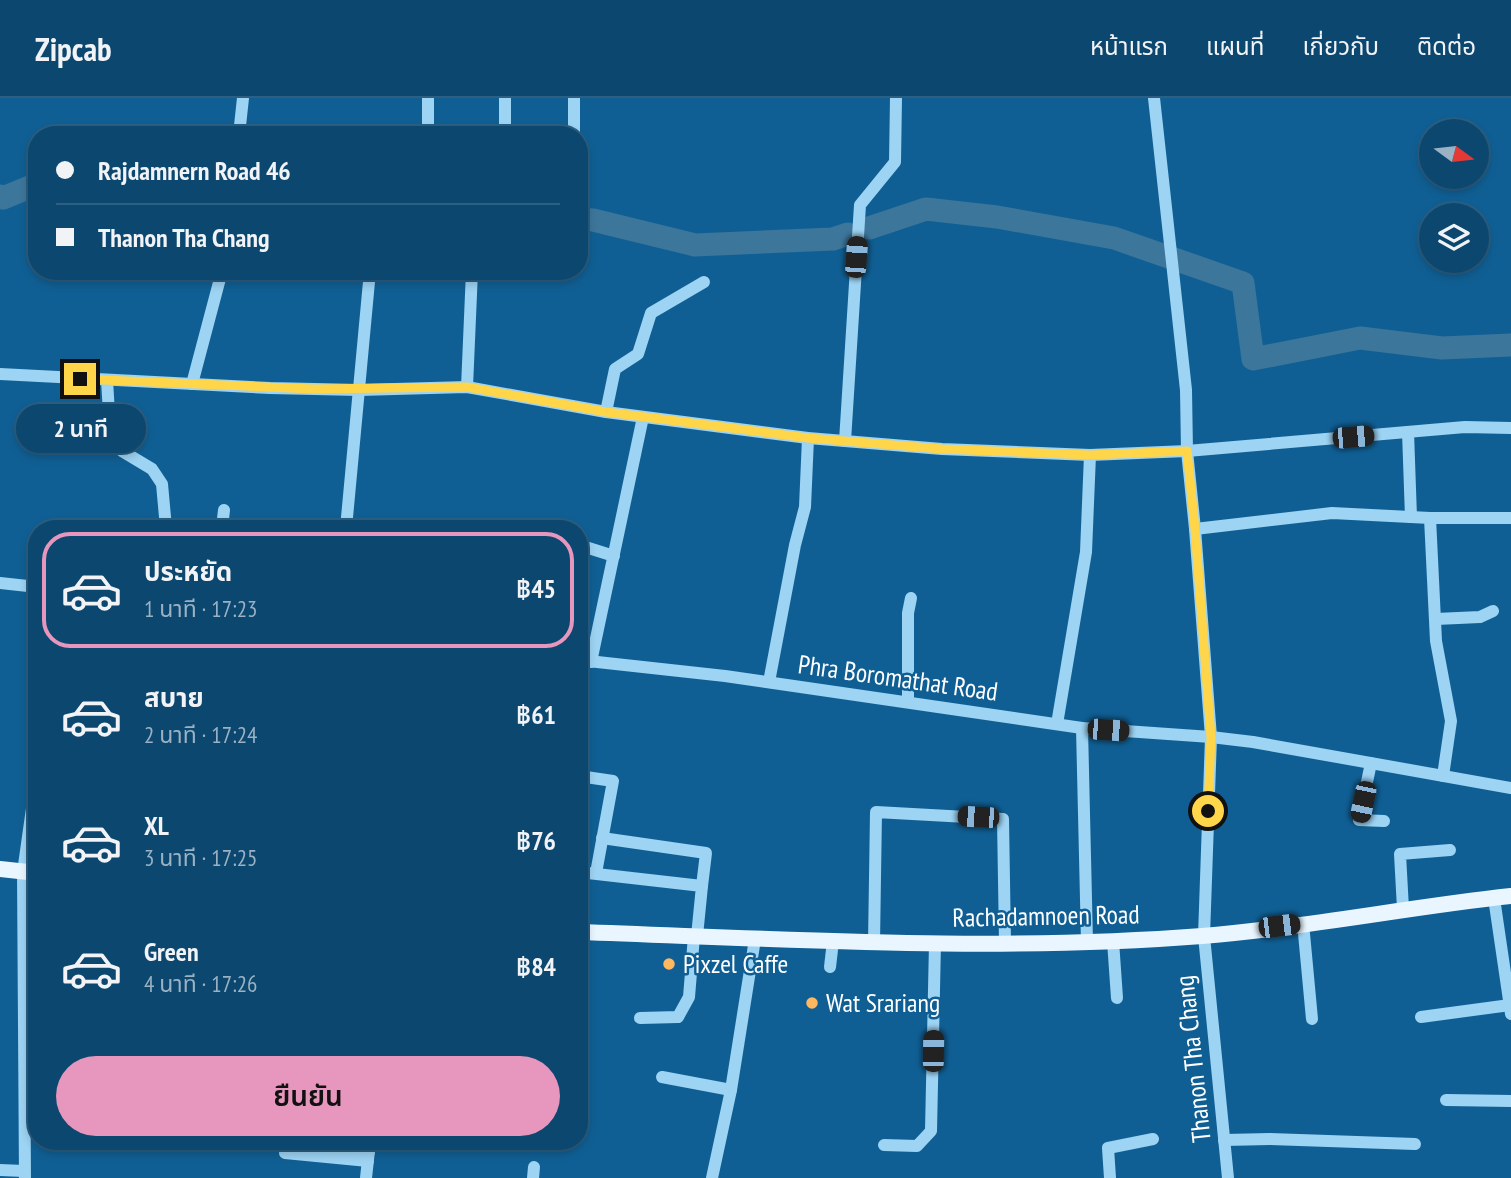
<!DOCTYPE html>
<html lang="th">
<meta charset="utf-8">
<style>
:root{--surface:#0c476f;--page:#1a5177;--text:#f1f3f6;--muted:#9ab2c3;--line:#2c5f82;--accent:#e797bd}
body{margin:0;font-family:"PT Sans Narrow","Noto Sans Thai",sans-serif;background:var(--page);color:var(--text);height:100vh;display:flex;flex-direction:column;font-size:26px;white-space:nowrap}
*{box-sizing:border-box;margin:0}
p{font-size:23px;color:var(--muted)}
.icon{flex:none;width:38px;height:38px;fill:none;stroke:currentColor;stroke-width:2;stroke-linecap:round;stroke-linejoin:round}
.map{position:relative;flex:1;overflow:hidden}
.drawer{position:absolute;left:28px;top:422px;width:560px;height:630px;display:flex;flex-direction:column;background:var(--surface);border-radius:28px;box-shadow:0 4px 10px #0003,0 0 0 2px var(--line)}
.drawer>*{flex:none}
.hud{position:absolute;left:28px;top:28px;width:560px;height:154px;border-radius:28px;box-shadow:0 4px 10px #0003,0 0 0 2px var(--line);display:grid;align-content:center;height:154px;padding:0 28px;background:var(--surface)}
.needle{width:46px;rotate:105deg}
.fabs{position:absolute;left:1419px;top:21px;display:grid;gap:14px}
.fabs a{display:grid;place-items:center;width:70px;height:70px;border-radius:50%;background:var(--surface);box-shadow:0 4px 10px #0003,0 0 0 2px var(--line);font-size:35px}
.end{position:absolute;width:32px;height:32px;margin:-16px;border:9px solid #ffd54a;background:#111;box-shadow:0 0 0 4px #111}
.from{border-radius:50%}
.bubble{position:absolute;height:49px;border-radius:24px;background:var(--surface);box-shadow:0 4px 10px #0003,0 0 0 2px var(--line);font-size:23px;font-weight:600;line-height:49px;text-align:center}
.car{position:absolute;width:21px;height:42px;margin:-21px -10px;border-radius:9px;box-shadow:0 0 5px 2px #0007;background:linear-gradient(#222 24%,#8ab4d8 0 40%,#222 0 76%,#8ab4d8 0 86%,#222 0)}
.hud b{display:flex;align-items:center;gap:24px;height:66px;font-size:26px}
.hud b+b{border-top:2px solid var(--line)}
.hud i{width:18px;height:18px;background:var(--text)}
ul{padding:12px 0 0;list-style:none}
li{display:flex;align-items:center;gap:21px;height:116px;margin:0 14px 10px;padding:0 14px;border:4px solid transparent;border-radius:28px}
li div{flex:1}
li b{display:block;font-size:26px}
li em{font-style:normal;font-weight:600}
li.current{border-color:var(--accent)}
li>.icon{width:63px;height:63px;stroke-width:1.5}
.action{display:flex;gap:14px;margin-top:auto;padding:14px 28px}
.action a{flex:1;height:80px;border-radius:42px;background:var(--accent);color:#111;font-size:28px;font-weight:600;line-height:80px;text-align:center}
header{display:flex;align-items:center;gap:42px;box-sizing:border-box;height:98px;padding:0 35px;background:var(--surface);border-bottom:2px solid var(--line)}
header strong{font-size:33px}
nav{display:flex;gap:38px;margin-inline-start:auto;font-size:24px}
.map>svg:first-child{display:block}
</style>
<header>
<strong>Zipcab</strong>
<nav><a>หน้าแรก</a><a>แผนที่</a><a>เกี่ยวกับ</a><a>ติดต่อ</a></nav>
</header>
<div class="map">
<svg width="1511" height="1080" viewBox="0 0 1511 1080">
<rect width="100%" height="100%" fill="#105f94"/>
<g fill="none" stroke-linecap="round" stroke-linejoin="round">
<g stroke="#3d769b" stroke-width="23">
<path d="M0,98l3,2 34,-14"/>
<path d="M579,121l14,1 102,25 138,-6 15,-5"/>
<path d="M869,130l57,-19 71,8 117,21 129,45 10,76 107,-21 82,10 69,-3"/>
</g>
<g stroke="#9dd3f3" stroke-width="12">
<path d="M428,0v37"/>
<path d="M574,0v37"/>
<path d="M1154,0l32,292 1,61 8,78 16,208 -7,199 24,242"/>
<path d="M239,37l4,-37"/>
<path d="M505,37v-37"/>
<path d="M0,276l270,14 89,2 108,-3 139,25 202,26 134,11 148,6 97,-4 278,-24 46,1"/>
<path d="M107,282l3,50 12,21 30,18 10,15 4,44"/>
<path d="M192,286l30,-113"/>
<path d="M467,289l5,-116"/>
<path d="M606,314l9,-43 23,-15 13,-41 53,-31"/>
<path d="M1408,334l3,85"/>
<path d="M845,343l15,-236 35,-43 1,-64"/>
<path d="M1430,420l6,123 15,80 -8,55"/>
<path d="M222,430l2,-18"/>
<path d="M346,430l24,-257"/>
<path d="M1195,431l137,-16 98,5h81"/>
<path d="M579,447l35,11"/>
<path d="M0,485l37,4"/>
<path d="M1436,521l44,-2 13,-6"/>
<path d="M579,562l146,16 357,52 129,9 42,5 258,46"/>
<path d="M591,564l52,-245"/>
<path d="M769,584l26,-137 10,-38 3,-69"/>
<path d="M908,604v-89l3,-15"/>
<path d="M1057,626l29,-172 4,-97"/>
<path d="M1082,630l5,214"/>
<path d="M1371,665l-12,57 25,1"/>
<path d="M579,678l34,5 -17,92"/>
<path d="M602,740l104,15 -4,33"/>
<path d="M579,774l123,14 -5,50"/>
<path d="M1494,800l17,116"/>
<path d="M1403,811l-3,-55 50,-4"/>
<path d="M1303,825l9,96"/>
<path d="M1113,843l4,57"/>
<path d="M874,845l2,-131 127,7 2,123"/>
<path d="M830,869l3,-26"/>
<path d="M1421,919l89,-12"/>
<path d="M640,920l38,-1 11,-20 5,-61"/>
<path d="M662,979l69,13"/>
<path d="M1446,1002l65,1"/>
<path d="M1224,1042l46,-1 145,5"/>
<path d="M324,1043l2,7 43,4"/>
<path d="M884,1047l33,1 14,-15 4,-188"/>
<path d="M285,1055l83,8"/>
<path d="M0,1072l24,1"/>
<path d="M25,1080l-2,-306 14,-99"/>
<path d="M366,1080l4,-37"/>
<path d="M533,1080l1,-11"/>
<path d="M712,1080l19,-88 24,-151"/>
<path d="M1110,1080l-2,-30 45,-9"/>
</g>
<g stroke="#eaf6ff" stroke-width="16">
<path d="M0,771l37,4"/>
<path d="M579,834c207,7 416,20 623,4 103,-8 206,-29 309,-40"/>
</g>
</g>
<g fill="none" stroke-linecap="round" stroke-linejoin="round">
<path stroke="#ffd54a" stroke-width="9" d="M80,281l234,10 153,-2 139,25 202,26 134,11 148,6 97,-4 8,78 16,208 -3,74"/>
</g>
<g fill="#ffb760" stroke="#105f94" stroke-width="2.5">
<circle cx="669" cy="866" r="7"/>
<circle cx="812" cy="905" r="7"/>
</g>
<g text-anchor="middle" stroke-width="5" stroke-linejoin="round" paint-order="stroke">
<g font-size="26" fill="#fff" stroke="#105f94">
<text transform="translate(898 580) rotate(8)" y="9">Phra Boromathat Road</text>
<text transform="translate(1046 818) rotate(-1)" y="9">Rachadamnoen Road</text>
<text transform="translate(1193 961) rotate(-96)" y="9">Thanon Tha Chang</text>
</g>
<g font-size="26" fill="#fff" stroke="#105f94" text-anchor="start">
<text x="683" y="875">Pixzel Caffe</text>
<text x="826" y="914">Wat Srariang</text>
</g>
</g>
</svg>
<div class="fabs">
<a><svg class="needle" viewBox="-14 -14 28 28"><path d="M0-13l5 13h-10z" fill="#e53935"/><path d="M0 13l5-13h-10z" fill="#9ab2c3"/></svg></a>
<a><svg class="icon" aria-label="layers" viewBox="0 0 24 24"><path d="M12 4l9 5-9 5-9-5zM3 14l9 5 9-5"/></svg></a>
</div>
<i class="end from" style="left:1208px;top:713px"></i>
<i class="end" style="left:80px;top:281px"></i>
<div class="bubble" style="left:16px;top:306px;width:130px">2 นาที</div>
<i class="car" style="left:856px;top:159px;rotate:4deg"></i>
<i class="car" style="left:1353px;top:339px;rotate:85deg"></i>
<i class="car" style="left:1108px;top:632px;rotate:94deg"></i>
<i class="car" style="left:1363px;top:704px;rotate:192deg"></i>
<i class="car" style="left:978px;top:719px;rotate:273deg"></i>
<i class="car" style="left:1279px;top:828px;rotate:83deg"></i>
<i class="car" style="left:933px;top:953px;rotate:1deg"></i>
<div class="hud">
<b><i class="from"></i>Rajdamnern Road 46</b>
<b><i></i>Thanon Tha Chang</b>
</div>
<section class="drawer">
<ul>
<li class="current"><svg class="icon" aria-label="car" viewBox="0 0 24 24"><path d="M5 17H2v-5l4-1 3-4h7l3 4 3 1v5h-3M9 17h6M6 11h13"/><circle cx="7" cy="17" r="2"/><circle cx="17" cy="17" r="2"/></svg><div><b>ประหยัด</b><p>1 นาที · 17:23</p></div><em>฿45</em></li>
<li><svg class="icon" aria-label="car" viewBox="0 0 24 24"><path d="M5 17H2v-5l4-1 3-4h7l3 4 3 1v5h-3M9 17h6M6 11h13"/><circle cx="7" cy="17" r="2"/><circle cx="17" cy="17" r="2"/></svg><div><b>สบาย</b><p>2 นาที · 17:24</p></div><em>฿61</em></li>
<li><svg class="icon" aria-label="car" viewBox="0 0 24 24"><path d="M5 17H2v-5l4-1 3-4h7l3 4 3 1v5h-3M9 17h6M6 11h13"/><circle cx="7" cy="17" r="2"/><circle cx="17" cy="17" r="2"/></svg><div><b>XL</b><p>3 นาที · 17:25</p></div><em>฿76</em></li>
<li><svg class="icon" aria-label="car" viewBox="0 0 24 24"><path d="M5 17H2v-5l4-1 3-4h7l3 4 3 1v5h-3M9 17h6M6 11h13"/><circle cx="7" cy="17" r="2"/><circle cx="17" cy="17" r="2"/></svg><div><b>Green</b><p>4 นาที · 17:26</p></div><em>฿84</em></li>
</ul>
<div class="action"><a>ยืนยัน</a></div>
</section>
</div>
